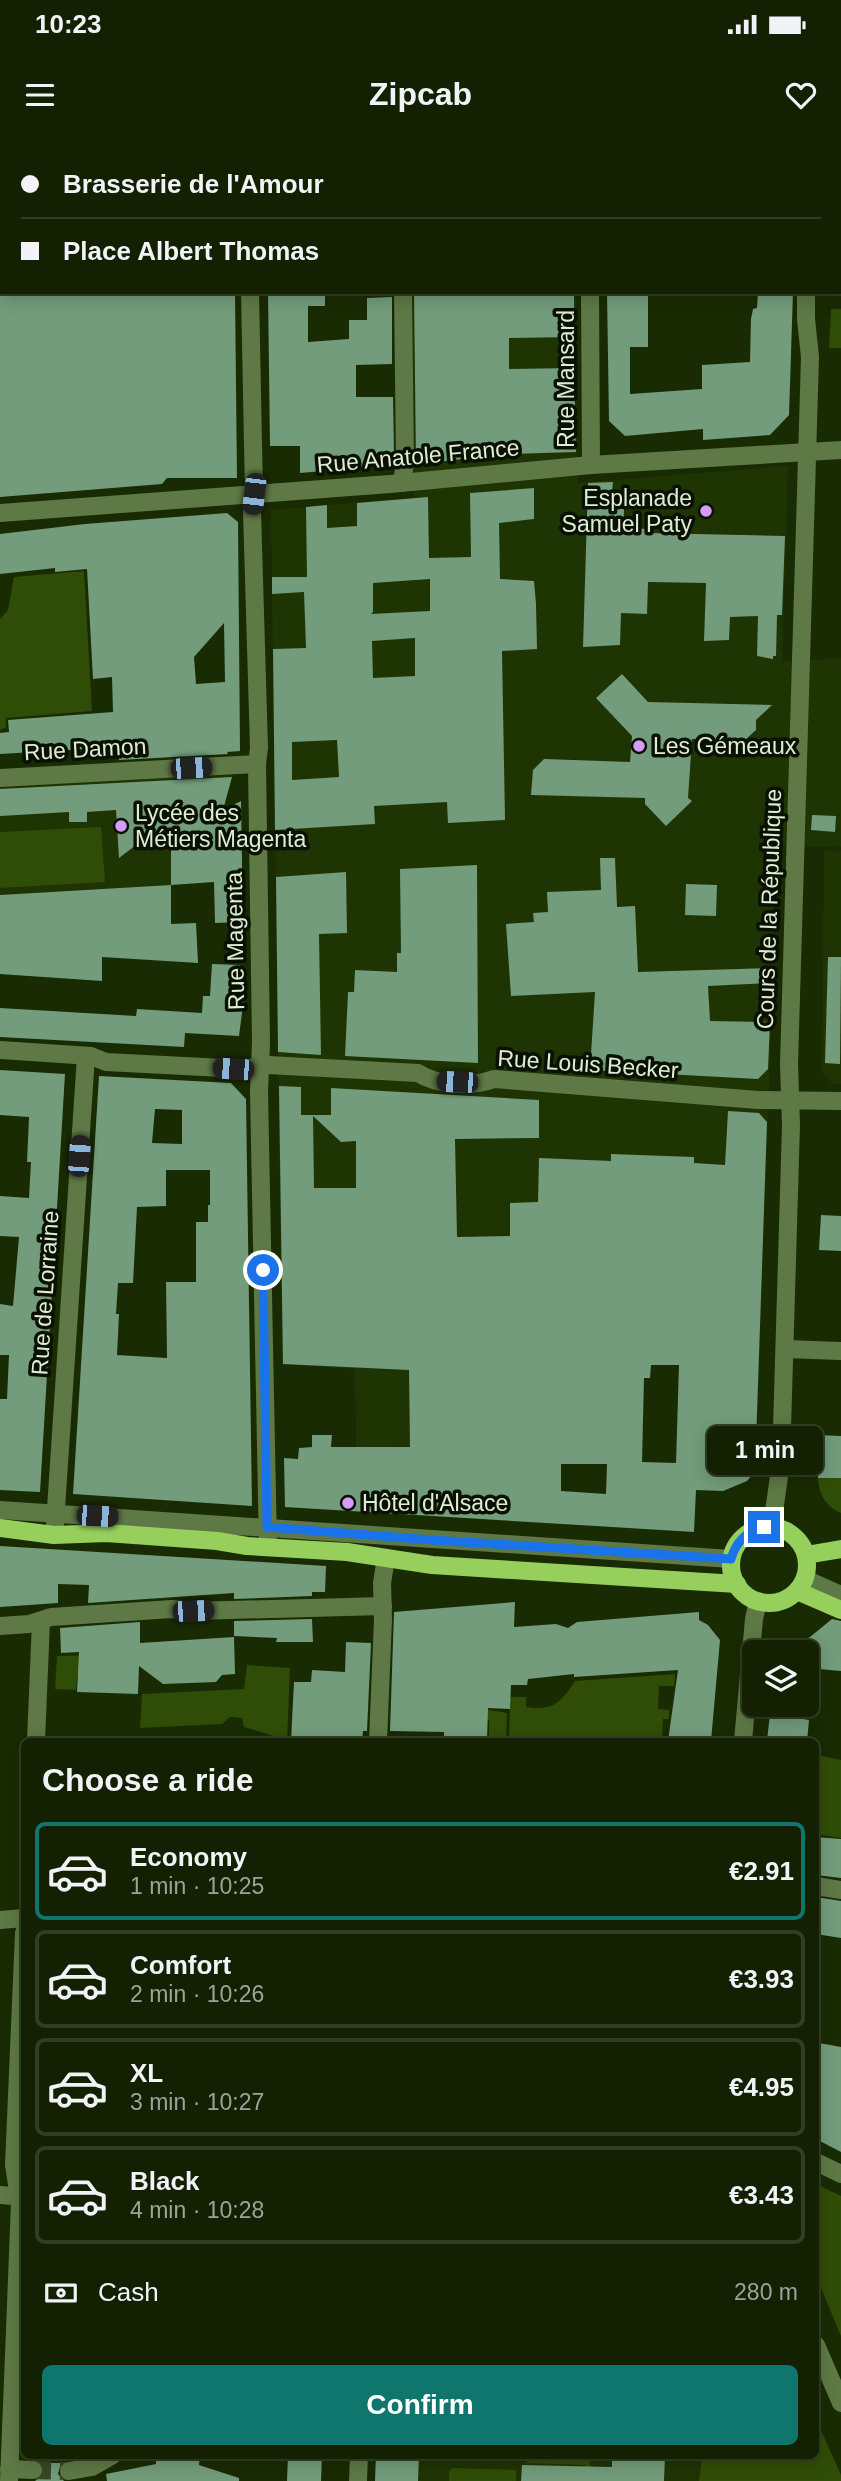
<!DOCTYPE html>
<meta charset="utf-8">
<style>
:root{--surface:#132002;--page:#1c280c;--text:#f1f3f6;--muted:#9da399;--line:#323e24;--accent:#0f766e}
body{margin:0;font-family:Helvetica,sans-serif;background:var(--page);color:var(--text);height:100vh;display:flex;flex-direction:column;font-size:26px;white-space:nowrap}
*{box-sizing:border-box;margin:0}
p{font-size:23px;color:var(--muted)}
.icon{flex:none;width:38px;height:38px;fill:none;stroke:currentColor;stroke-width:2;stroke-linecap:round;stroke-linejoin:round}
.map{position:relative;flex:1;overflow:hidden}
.sheet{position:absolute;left:21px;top:1598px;width:798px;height:721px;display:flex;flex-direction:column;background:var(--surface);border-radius:10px;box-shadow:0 4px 18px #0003,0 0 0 2px var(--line)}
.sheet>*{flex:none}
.banner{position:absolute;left:0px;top:0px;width:842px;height:154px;box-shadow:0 4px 18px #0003,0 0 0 2px var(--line);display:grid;align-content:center;height:154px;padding:0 21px;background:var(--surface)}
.controls{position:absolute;left:742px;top:1500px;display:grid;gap:14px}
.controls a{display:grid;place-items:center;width:77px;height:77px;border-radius:10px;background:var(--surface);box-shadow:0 4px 18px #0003,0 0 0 2px var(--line);font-size:35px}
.end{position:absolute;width:32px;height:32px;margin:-16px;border:9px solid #1a73e8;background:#fff;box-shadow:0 0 0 4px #fff}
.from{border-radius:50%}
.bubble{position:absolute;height:49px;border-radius:10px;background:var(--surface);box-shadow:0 4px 18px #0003,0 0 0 2px var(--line);font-size:23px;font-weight:800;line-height:49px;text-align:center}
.car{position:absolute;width:21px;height:42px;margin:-21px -10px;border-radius:9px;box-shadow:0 0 5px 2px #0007;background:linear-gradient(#222 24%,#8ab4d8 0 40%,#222 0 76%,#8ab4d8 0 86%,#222 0)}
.banner b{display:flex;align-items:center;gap:24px;height:66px;font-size:26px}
.banner b+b{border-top:2px solid var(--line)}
.banner i{width:18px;height:18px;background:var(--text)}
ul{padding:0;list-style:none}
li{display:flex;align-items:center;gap:21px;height:98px;margin:0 14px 10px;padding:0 7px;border:4px solid var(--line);border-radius:10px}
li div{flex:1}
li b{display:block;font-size:26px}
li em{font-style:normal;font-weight:800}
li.selected{border-color:var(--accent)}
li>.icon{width:63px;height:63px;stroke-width:1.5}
h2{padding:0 21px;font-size:32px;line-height:84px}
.pay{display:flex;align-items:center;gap:18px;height:77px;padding:0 21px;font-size:26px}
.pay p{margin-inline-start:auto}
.primary-button{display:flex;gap:14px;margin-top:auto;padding:14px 21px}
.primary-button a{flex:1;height:80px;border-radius:10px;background:var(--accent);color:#fff;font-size:28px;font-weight:800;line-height:80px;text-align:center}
.status{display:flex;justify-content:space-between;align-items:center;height:49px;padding:0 35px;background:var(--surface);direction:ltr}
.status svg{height:19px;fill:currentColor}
header{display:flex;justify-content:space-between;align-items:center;height:91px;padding:0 21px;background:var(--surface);font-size:32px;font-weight:800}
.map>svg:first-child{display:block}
</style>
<div class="status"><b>10:23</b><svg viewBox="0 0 49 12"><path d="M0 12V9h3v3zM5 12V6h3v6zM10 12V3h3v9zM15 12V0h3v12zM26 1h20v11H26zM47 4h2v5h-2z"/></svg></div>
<header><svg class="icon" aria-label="menu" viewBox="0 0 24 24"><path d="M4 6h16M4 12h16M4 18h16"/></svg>Zipcab<svg class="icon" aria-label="heart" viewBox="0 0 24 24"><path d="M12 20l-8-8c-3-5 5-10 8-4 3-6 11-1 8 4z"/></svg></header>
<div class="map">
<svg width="841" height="2341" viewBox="0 0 841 2341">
<rect width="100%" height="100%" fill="#192b03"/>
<g fill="#1f3403">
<path d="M412,152h164l2,191 210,-17 -6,196 59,-4v189l-65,-2 -8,274 -6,91 -319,236 -87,1 -1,-78 -73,-5 -11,-854 143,-12z"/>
<path d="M233,631l-5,17 -57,97 -171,10v-112z"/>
<path d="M824,710l17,1v233h-8l-11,-11z"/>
<path d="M376,2315h325l-2,26h-324z"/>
</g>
<g fill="#304d07">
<path d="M831,169h10v39h-12z"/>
<path d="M84,431l8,140 -86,7v9l-6,3v-111l8,-9 6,-33z"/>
<path d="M101,687l4,55 -105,6v-56z"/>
<path d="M818,1338h23v35c-16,-7 -22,-19 -23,-35z"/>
<path d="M100,1515l23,21 -46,-2 -1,16 -21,-1 2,-33z"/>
<path d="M247,1525l43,3 -3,72 -43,-13 -2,-9 -12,-1 -8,7 -82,4 2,-34 102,-5z"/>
<path d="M675,1534l-1,12h-15l-1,23 11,1v9h-6l-1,22h-153l1,-44h16v10c26,4 35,-4 49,-26z"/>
<path d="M434,1569l55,1 18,3 -1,28h-17v-21l-33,-1z"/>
<path d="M816,1615l25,5v78l-25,-4z"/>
<path d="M816,2044l25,12v140l-25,-60z"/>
<path d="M816,2279l25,56v6h-142l3,-26h114z"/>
<path d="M540,2315h49l3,26h-7v-16l-60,-2z"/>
<path d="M453,2328l63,2v11h-67v-10z"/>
</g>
<g fill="#729c7b" fill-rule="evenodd">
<path d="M0,152h235l2,186h-70l-5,6 -162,13z"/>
<path d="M268,152h57v14h-17v36l41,-3v-19h18v-22l25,-1v67l-36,1v32h37l1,56 -12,13 -82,7v-27h-30z"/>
<path d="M414,152h160v45l-65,1v31l65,-1 2,84 -66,2 -94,10z"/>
<path d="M607,152h41v55h-18v47l72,-5v-24l48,-3 1,-43 2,-10 4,-1 1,-16h35l-4,123 -19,20 -67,5v-11l-78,7 -16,-15z"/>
<path d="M613,342l-1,11 13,1 -2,34 26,1v4l136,3 -3,79h-5l-1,41h-3v3l-16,-3 1,-40 -28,1 -1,23 -25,1 2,-58 -58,-1 -1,32 -26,-1 -1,32 -37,2 5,-164z"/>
<path d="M534,348v31l-35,4 1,56 34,2 2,23 1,45 -35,2 3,169 -57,3 -1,-21 -73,4 1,18 -100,6 -2,-181 33,-1 -2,-56 -32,2v-17h35l-1,-70 21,-2v23l30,-2v-23l71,-6 1,61 42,-1 -1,-64zM430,439v32l-59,3 2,-2v-29zM415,498v38l-42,2 -1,-37zM337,600l2,37 -47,3v-38z"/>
<path d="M227,373l11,9 2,229 -13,1 1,2 -109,6v-13l-119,7v-21l9,-1 -1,-12 105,-8 -1,-35 -19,2 -6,-110 -32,3v-4l-55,6v-40l85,-10zM224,483l1,59 -29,2 -2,-27z"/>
<path d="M622,534l26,28 124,3 -16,15v10l-11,10 -53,-1 -4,59 4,3 -26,25 -21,-22v-6l-114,-3 2,-25 11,-11 86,3 2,-26 -36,-38z"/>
<path d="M232,637l-9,33 18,-9 2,121 -28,1 -1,-41 -43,3v-50l-31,7 -21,16 -3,-48 -29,2v10h-18v-10l-69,4v-27z"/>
<path d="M812,675l24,1 -1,16 -24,-2z"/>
<path d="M600,718h15l2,49 18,-1 3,66 134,-4 -1,15 -63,3 2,35 60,1 -2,47 -10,10 -168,-9 5,-78 -84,4 -5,-72 28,-2 -1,-9 15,-1 -1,-20 54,-2z"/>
<path d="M477,725l1,198 -133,-7 3,-64h6l1,-22 42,2v-19h4l-1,-84z"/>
<path d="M346,732l1,61 -28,1 2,121 -43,-3 -2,-175z"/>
<path d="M686,744l31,1 -1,31 -31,-1z"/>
<path d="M171,745v39l25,-1 2,40 -96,-6v24l-102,-7v-79z"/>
<path d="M828,817h13l-1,107 -15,-1z"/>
<path d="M212,824l28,1 -1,33h5l-5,38 -54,-3 -1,14 -184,-10v-29l136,8 1,-7 65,4 1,-17h7z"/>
<path d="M0,930l65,4 -25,418 -40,-2v-91h7l2,-44h-9v-51l13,2 6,-69 -19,-1v-40l29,2 2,-36h-4l2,-45 -29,-2z"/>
<path d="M99,936l132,7 15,16 6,407 -179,-12zM155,969l27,1v34l-30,-1zM166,1030h44v35h-2v17h-12v60h-30l1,76 -50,-3 2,-41h-3l2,-31h15l4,-76 29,-1z"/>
<path d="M279,946l22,1v28h30v-27l208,12v38l-84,1 2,98 53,-1v-33l28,-1 1,-44 72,3v-7l83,3v6l31,2 3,-54 31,2 8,9 -12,350 -8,9 -24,10 -27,-1 -2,42 -409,-25 -1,-49 14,1 1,-11 13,-1v-12h20l-1,12h79l-1,-77 -126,-6zM313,976l28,26 15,-1v47h-42zM651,1225h28l-3,98 -34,-1 2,-84h6zM561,1324h46l-1,30 -45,-3z"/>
<path d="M821,1075l20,1v35l-22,-1z"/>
<path d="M819,1295l22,1v42h-23z"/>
<path d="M0,1406l326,20 -1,26h-13v4l-78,3v-6l-146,10 1,-18 -31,-1v19l-58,4z"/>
<path d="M515,1462l-1,25 42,-3 12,4 9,-6 122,-10v8l9,5 12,15 -9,101h-43l10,-71 -104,7v-3l-46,5 -1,6h-16l-1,24 -22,-1 -1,33h-43v-9l-54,-1 4,-119z"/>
<path d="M312,1479l1,23h-37l1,-4 -43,-2v-15z"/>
<path d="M832,1479l9,2v50l-34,-3v-16h-25l28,-15z"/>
<path d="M140,1482v21l94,-6 1,37 -13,1 -6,7 -53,2 -24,-18 -1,28 -61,-2 2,-40 -18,1 -1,-25z"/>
<path d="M346,1502l25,1 -4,88h-4l-1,10h-71l3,-59h17l1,-12 33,2z"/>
<path d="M771,1564h33l-1,15 6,1 -2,21h-40z"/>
<path d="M816,1697l25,2v39l-25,-3z"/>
<path d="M816,1757l25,4v37l-25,-4z"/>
<path d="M819,1903l22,4v105l-25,-13v-58z"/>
<path d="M156,2315h44l-1,10 40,13v3h-132l-1,-7 50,-10z"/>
<path d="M288,2315h34l-1,26h-34z"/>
<path d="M376,2315h43l-1,26h-43z"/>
<path d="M612,2315h53l-1,26h-143l1,-16 90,2z"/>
<path d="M41,2323h20l-3,11 6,7h-29l8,-6 1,-5z"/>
</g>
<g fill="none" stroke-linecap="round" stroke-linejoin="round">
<path stroke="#374822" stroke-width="18" stroke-dasharray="18 9" stroke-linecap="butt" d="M33,2330l36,1"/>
<g stroke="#5e7945" stroke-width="18">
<path d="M249,0v2"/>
<path d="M401,0v2"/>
<path d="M588,0v2"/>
<path d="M811,2v-2"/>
<path d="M250,152l4,202 -2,17 7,237 -2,16 4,278 -2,50 9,455"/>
<path d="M590,152l1,173"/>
<path d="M402,343l3,-20 -2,-171"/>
<path d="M0,373l390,-29 201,-19 250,-15"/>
<path d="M0,638l257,-14"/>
<path d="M0,910l91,6 15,6 136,7 26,-4 150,8c20,13 54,14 76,6l264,21 83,1"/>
<path d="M785,1209l56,2"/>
<path d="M0,1370l731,49"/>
<path d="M55,1384l31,-468"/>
<path d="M772,1386l9,-64 10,-337 -2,-61 21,-707 -4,-38v-27"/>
<path d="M805,1439l36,16"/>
<path d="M0,1486l29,-2 22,-7 121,-8 21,2 190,-5"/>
<path d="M36,1601l5,-120"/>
<path d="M378,1601l5,-122 -1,-36 4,-25"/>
<path d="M743,1601l11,-122 4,-18"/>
<path d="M816,1746l25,4"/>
<path d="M0,1780l24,-2"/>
<path d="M816,2022l25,12"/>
<path d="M0,2055l24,2"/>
<path d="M816,2205l25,58"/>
<path d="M9,2329l24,1"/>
<path d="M69,2331l23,-4 21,-12"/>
<path d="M9,2341l11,-278 -6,-38 10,-232"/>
<path d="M358,2341l1,-26"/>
</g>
<g stroke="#97cf5c" stroke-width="18">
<circle cx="769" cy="1425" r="38"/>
<path d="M0,1388l54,7 52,-2 111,8 30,5 100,6 85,13 305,19"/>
<path d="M806,1415l35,-6"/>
<path d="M797,1451l44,19"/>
</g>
</g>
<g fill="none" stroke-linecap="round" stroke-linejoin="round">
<path stroke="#1a73e8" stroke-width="9" d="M263,1130l4,257 165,13 299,19c5,-17 15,-28 33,-32"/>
</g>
<g fill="#d59cfb" stroke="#091103" stroke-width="2.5">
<circle cx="706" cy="371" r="7"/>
<circle cx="639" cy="606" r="7"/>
<circle cx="121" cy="686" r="7"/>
<circle cx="348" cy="1363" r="7"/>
</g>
<g text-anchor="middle" stroke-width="7" stroke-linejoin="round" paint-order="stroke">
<g font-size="23" fill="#dfebd4" stroke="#091103">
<text transform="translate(566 239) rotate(-90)" y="8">Rue Mansard</text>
<text transform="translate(418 316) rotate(-5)" y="8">Rue Anatole France</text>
<text transform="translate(85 609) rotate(-3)" y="8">Rue Damon</text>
<text transform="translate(769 769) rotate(-88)" y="8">Cours de la République</text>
<text transform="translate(235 801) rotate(-91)" y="8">Rue Magenta</text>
<text transform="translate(588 924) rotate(4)" y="8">Rue Louis Becker</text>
<text transform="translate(45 1153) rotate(-86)" y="8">Rue de Lorraine</text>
</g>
<g font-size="23" fill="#dfebd4" stroke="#091103" text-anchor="start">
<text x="692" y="366" text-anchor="end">Esplanade<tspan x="692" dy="26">Samuel Paty</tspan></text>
<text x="653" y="614">Les Gémeaux</text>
<text x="135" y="681">Lycée des<tspan x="135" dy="26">Métiers Magenta</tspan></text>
<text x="362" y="1371">Hôtel d'Alsace</text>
</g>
</g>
</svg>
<div class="controls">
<a><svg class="icon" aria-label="layers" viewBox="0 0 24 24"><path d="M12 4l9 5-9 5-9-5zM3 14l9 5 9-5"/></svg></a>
</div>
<i class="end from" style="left:263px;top:1130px"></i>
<i class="end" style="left:764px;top:1387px"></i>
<div class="bubble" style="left:707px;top:1286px;width:116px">1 min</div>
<i class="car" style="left:254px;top:354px;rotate:187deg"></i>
<i class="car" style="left:191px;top:628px;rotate:87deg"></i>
<i class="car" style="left:233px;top:929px;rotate:274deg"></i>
<i class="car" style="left:457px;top:942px;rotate:272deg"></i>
<i class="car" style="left:79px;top:1016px;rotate:4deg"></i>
<i class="car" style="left:97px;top:1376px;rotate:93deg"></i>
<i class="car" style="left:193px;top:1471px;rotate:88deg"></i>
<div class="banner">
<b><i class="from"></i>Brasserie de l'Amour</b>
<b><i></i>Place Albert Thomas</b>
</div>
<section class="sheet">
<h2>Choose a ride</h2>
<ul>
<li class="selected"><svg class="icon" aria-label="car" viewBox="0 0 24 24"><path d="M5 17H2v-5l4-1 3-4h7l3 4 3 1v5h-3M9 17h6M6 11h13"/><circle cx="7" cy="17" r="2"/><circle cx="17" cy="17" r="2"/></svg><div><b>Economy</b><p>1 min · 10:25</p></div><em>€2.91</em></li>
<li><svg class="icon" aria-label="car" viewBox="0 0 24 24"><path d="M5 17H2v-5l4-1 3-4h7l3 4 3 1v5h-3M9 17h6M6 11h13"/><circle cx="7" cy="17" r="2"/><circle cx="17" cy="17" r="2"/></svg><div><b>Comfort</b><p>2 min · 10:26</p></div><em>€3.93</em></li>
<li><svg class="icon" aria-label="car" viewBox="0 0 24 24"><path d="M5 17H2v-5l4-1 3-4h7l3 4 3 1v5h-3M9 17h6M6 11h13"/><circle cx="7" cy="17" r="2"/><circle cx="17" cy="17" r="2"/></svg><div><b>XL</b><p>3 min · 10:27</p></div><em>€4.95</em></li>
<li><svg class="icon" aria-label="car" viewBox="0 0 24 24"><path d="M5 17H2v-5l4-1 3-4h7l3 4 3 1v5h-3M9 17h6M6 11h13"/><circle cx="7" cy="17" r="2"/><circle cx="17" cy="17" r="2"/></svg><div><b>Black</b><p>4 min · 10:28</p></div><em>€3.43</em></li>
</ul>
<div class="pay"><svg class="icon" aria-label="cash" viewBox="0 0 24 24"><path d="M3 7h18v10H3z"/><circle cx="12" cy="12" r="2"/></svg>Cash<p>280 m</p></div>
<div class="primary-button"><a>Confirm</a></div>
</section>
</div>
